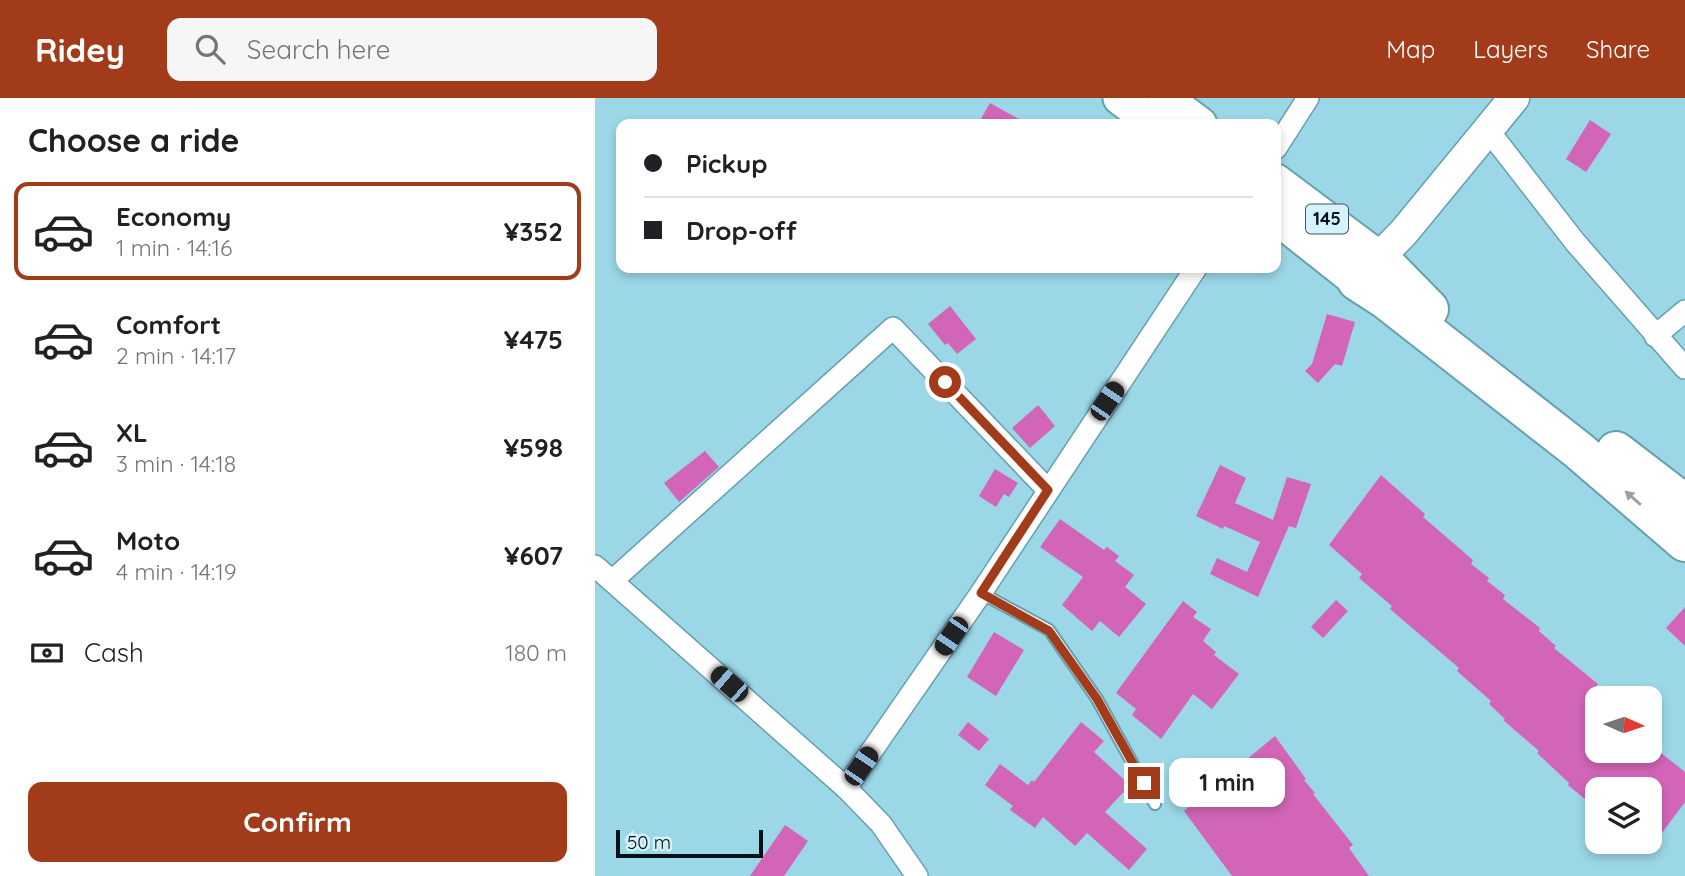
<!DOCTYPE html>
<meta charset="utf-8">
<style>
:root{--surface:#fff;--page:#f6f6f6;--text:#202124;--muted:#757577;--line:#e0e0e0;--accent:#a23b1a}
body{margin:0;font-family:Quicksand,sans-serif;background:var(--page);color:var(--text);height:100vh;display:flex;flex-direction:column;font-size:26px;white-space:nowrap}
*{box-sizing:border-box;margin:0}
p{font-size:23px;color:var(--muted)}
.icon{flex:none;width:38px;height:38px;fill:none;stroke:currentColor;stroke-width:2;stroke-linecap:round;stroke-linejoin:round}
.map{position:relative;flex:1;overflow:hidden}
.drawer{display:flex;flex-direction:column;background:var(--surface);width:595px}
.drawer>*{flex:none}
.guide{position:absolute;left:21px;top:21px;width:665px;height:154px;border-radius:14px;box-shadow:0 4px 10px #0003;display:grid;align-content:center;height:154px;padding:0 28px;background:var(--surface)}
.needle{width:46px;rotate:93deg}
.tools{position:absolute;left:990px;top:588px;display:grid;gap:14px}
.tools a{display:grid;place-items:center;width:77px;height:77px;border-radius:14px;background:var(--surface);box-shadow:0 4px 10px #0003;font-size:35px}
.scale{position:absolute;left:21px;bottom:18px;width:147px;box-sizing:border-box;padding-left:7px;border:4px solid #001117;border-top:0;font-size:19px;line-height:24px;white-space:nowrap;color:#001117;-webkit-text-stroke:5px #d6f2fb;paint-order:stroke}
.end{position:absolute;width:32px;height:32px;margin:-16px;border:9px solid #a23b1a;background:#fff;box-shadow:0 0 0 4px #fff}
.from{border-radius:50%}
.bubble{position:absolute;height:49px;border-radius:14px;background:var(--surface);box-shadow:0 4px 10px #0003;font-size:23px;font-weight:700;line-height:49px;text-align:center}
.car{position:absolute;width:21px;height:42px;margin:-21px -10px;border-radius:9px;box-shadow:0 0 5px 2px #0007;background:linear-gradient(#222 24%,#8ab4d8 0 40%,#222 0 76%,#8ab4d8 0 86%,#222 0)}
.guide b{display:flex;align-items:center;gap:24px;height:66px;font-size:26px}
.guide b+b{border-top:2px solid var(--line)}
.guide i{width:18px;height:18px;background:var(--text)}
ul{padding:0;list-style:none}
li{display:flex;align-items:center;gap:21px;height:98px;margin:0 14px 10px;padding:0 14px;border:4px solid transparent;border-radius:14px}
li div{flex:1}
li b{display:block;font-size:26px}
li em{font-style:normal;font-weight:700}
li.active{border-color:var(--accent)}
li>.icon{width:63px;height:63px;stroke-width:1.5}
h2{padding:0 28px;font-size:32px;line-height:84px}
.pay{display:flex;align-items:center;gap:18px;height:77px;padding:0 28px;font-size:26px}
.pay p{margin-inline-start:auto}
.button{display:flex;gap:14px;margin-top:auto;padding:14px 28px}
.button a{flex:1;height:80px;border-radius:14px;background:var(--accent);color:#fff;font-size:28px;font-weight:700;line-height:80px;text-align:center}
header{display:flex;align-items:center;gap:42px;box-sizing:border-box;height:98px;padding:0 35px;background:var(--accent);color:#fff}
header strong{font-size:33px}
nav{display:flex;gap:38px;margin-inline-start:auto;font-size:24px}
.search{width:490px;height:63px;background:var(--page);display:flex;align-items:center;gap:18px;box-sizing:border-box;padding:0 24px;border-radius:14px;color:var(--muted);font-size:26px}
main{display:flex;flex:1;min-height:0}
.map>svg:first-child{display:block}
</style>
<header>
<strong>Ridey</strong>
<div class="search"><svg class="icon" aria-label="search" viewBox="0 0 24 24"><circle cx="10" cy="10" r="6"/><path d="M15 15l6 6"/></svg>Search here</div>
<nav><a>Map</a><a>Layers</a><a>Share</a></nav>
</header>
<main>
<section class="drawer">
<h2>Choose a ride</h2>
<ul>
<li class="active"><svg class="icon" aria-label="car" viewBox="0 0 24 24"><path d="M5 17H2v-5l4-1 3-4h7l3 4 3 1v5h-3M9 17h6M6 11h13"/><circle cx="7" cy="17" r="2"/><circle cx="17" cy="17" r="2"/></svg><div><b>Economy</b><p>1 min · 14:16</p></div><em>¥352</em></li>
<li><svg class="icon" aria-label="car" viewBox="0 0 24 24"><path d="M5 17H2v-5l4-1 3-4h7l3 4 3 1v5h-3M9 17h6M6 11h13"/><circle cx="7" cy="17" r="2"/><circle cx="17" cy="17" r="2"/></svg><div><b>Comfort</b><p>2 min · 14:17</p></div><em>¥475</em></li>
<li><svg class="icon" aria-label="car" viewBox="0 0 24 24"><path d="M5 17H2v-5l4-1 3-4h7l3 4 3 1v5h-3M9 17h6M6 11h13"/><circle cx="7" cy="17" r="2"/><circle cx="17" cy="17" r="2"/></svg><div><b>XL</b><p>3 min · 14:18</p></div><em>¥598</em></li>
<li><svg class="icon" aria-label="car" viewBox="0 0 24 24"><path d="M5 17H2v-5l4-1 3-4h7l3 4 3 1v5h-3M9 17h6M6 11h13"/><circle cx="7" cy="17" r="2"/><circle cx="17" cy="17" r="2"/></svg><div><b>Moto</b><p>4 min · 14:19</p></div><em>¥607</em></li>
</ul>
<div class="pay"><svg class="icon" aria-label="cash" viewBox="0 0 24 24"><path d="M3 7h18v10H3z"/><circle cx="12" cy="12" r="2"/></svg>Cash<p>180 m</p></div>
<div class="button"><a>Confirm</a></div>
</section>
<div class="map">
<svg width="1090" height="778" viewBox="0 0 1090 778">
<rect width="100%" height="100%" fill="#9cd7e7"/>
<g fill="#d265b8">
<path d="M395,5l38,21h-50z"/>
<path d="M995,22l21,14 -25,38 -20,-13z"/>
<path d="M355,208l26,33 -19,15 -9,-11 -3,2 -17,-21z"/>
<path d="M732,216l28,8 -13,44 -7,-2 -17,19 -13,-12 7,-7z"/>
<path d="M443,307l17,21 -25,22 -18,-20z"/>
<path d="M110,353l14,16 -40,35 -15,-19z"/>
<path d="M625,367l26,13 -11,25 38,17 14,-43 24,7 -15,44 -7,-2 -31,71 -48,-23 7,-16 30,14 13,-30 -36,-16 -1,3 -27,-13z"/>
<path d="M400,371l23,14 -9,14 -5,-3 -8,13 -17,-11z"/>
<path d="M786,377l44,39 -2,3 50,43 -2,4 18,14 -2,3 18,14 -2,4 37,29 -1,3 17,15 -2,2 44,36 -2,4 2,1v62h52l1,-6 34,27v30l-35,47v-60h-52v20l-23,-18 -7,-6 1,-2 -32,-30 2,-2 -36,-31 2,-1 -16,-15 2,-3 -34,-30 2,-3 -69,-59 2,-3 -33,-28 3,-4 -33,-29z"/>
<path d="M465,421l44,31 3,-3 12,9 -4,5 19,14 -9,12 21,17 -27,33 -19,-16 -8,10 -30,-26 21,-28 -43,-30z"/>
<path d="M741,502l12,11 -25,27 -12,-11z"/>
<path d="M588,503l14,11 -4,5 18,12 -8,12 13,11 -2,3 25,19 -27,35 -19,-15 -32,45 -29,-24 4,-6 -20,-16z"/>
<path d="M1090,509v39l-19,-18z"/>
<path d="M399,534l30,18 -28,46 -29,-19z"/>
<path d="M373,624l21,17 -10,12 -21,-16z"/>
<path d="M486,624l23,19 -10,11 36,33 -25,27 42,37 -18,21 -42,-37 -12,13 -32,-29 -8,11 -25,-18 3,-4 -28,-21 15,-21 28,21 4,-5 2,2z"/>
<path d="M680,638l31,43 -2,1 11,13 -2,1 40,51 -4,3 20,28h-137l-48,-65z"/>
<path d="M190,727l23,16 -24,35h-34z"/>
</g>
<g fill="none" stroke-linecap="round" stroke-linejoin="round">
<defs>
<path id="lane" d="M386,495l68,37 48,69 58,105"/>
<g id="street">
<path d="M893,32l87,112 110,126"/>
<path d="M681,50l32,-50"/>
<path d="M1060,238l30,-25"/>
<path d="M0,468l251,222 35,36 36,52"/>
<path d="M17,483l281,-253 155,162"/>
<path d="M251,690l135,-195 215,-325"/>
</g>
<path id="secondary" d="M769,175l40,-41 110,-134"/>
<g id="primary">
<path d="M525,0l35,26"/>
<path d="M570,0l35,26"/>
<path d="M681,83l103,77"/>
<path d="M681,119l81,64"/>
</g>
<g id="highway">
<path d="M784,160l50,51"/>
<path d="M762,183l28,18 193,151 107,92"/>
<path d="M1021,353l69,53"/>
</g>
</defs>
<use href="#lane" stroke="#669fae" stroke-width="14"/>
<use href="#street" stroke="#669fae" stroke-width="24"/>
<use href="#secondary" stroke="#669fae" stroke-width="33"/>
<use href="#primary" stroke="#669fae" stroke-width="37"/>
<use href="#highway" stroke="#669fae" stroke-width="42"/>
<use href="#lane" stroke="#fff" stroke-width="10"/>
<use href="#street" stroke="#fff" stroke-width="21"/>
<use href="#secondary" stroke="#fff" stroke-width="30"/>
<use href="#primary" stroke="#fff" stroke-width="33"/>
<use href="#highway" stroke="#fff" stroke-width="38"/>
</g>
<defs><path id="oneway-solid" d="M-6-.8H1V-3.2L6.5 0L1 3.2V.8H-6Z" transform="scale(1.75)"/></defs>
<use fill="#99a0a2" href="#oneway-solid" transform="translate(1038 400) rotate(-139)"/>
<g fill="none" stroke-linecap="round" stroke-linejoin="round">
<path stroke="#a23b1a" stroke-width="9" d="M350,284l103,108 -67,103 68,38 48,68 47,84"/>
</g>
<g text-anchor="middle" stroke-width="6" stroke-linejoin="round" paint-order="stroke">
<rect fill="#d6f2fb" stroke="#40545b" stroke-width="2" x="711" y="106.5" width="42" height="29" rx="5"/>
<g font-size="18" font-weight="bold" fill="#001117">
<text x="732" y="127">145</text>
</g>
</g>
</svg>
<div class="tools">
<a><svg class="needle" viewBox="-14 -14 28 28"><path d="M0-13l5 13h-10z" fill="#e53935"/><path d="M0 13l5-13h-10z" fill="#757577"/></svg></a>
<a><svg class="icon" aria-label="layers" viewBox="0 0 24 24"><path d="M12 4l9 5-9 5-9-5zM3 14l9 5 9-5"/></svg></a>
</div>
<div class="scale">50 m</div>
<i class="end from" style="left:350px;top:284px"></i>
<i class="end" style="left:549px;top:685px"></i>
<div class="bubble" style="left:574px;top:660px;width:116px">1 min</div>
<i class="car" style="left:512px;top:303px;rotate:34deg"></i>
<i class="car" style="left:356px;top:538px;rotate:214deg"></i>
<i class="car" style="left:134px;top:586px;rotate:311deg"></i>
<i class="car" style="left:266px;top:668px;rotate:34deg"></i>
<div class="guide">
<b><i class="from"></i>Pickup</b>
<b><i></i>Drop-off</b>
</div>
</div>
</main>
